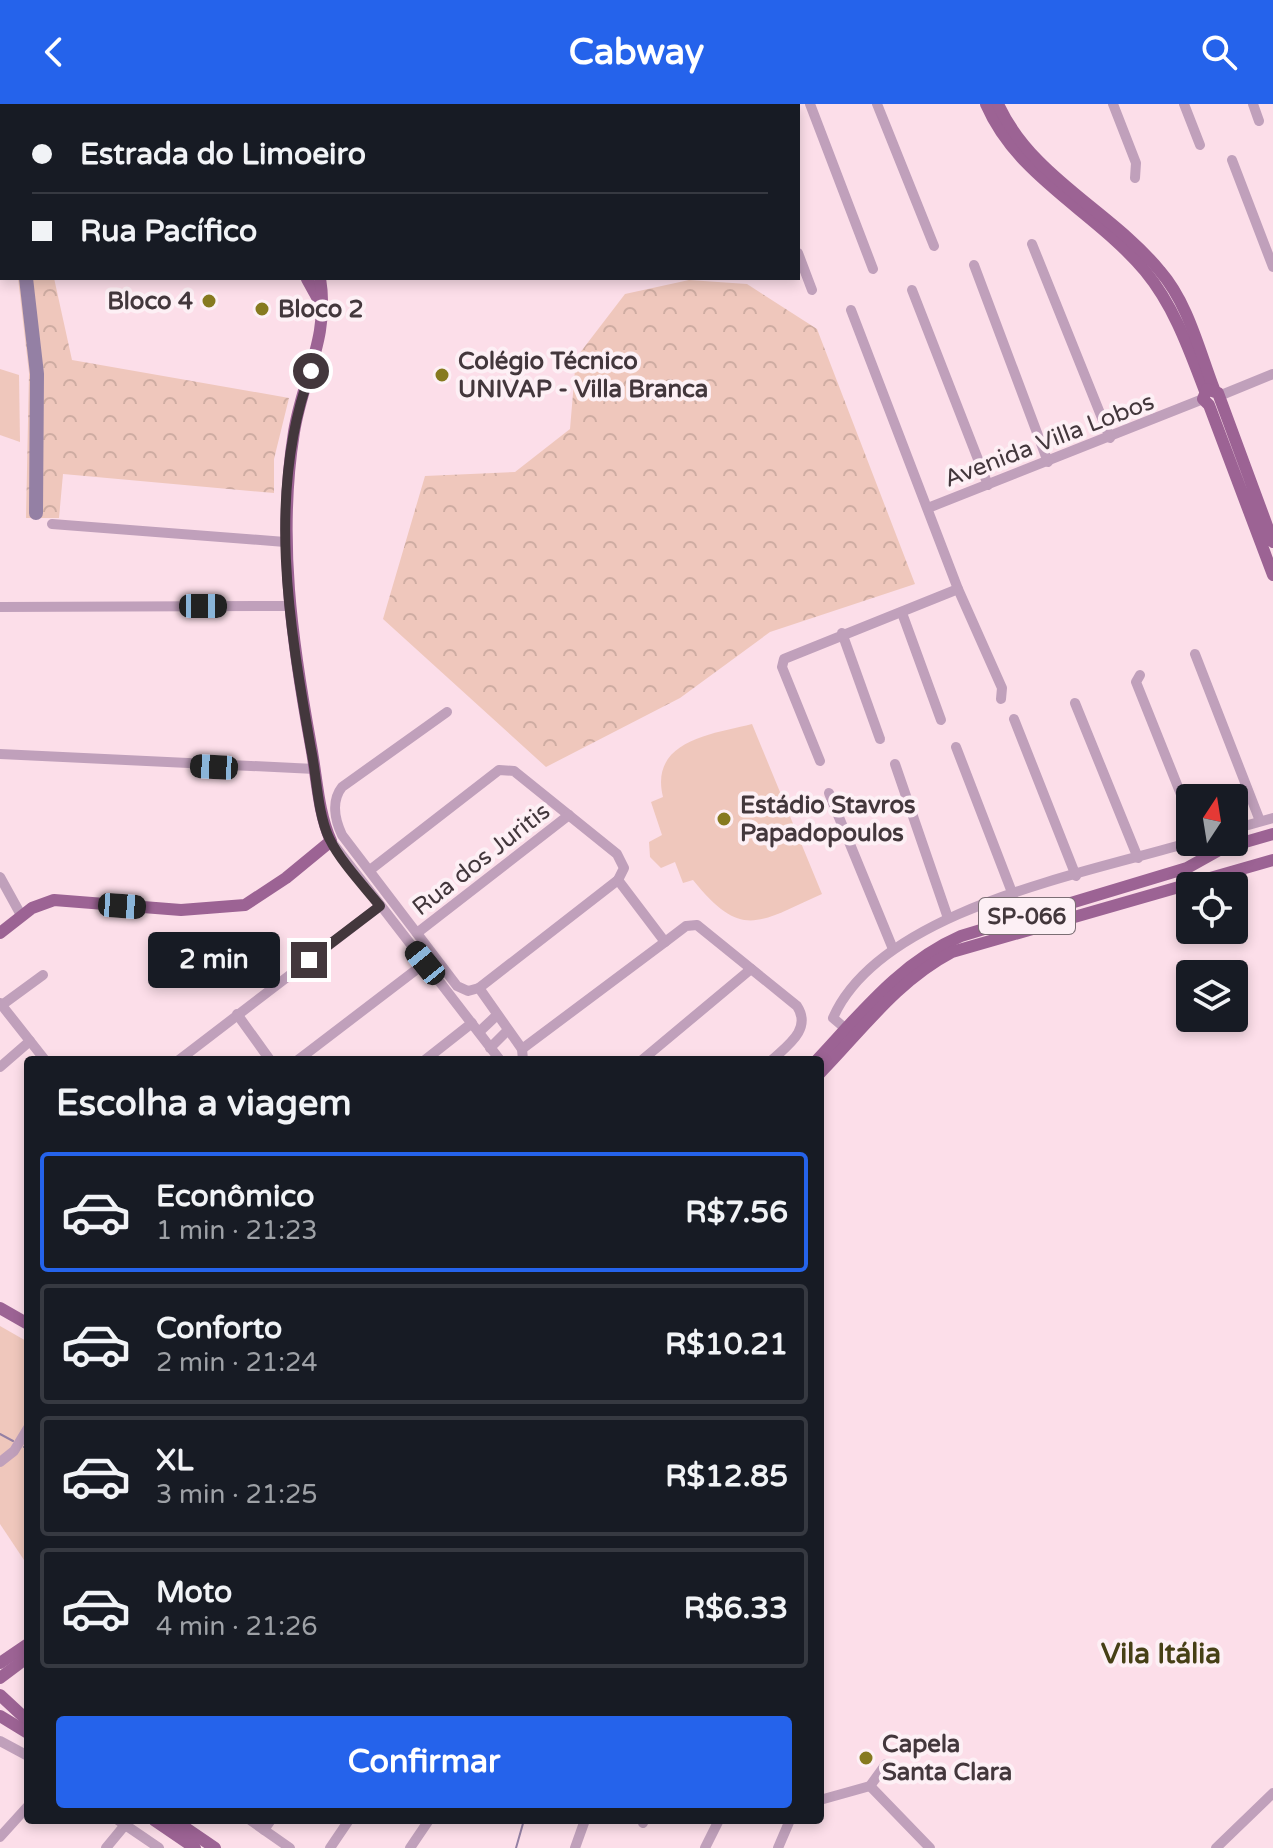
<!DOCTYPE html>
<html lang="pt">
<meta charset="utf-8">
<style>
:root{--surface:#171b24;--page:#242831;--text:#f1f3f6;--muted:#9ea1a6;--line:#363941;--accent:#2563eb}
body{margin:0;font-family:"Varela Round",sans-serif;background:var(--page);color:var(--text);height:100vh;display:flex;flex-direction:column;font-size:30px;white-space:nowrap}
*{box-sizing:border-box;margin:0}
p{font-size:26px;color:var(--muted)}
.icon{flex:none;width:44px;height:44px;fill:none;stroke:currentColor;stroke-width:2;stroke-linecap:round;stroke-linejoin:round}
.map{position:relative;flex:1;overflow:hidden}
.drawer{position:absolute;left:24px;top:952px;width:800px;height:768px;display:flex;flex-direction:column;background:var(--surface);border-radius:8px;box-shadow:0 4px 12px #0003}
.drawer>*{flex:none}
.top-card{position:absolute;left:0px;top:0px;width:800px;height:176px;box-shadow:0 4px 12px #0003;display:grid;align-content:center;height:176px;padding:0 32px;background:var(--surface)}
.needle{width:52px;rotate:12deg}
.buttons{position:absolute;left:1176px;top:680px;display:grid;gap:16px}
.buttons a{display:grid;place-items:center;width:72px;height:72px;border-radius:8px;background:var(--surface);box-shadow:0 4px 12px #0003;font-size:40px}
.end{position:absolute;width:36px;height:36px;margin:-18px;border:10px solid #43373c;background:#fff;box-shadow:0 0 0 4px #fff}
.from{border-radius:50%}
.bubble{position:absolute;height:56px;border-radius:8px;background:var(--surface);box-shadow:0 4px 12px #0003;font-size:26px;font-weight:800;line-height:56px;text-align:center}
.car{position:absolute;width:24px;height:48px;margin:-24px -12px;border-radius:10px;box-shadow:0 0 6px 2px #0007;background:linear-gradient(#222 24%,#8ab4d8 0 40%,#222 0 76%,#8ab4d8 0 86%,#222 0)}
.top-card b{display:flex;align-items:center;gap:28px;height:76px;font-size:30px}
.top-card b+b{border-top:2px solid var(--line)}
.top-card i{width:20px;height:20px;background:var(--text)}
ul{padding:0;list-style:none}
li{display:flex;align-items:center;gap:24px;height:120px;margin:0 16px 12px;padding:0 16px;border:4px solid var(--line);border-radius:8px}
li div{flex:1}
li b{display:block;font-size:30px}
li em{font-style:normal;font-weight:800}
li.active{border-color:var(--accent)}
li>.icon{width:72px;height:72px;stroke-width:1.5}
h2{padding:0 32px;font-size:36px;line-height:96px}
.cta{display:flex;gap:16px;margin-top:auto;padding:16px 32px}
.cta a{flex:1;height:92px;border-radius:8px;background:var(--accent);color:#fff;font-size:32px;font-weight:800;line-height:92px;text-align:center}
header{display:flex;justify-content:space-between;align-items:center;height:104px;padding:0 32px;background:var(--accent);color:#fff;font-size:36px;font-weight:800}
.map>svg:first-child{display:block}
</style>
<header><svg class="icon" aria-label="back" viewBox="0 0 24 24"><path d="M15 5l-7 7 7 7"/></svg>Cabway<svg class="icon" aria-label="search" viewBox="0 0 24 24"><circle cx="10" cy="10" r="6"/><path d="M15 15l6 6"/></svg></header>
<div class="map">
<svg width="1273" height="1744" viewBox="0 0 1273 1744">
<defs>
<pattern id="forest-crowns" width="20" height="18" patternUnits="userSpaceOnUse" patternTransform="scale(2)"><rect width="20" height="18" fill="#efc7bc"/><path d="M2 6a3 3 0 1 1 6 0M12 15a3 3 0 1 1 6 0" fill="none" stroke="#ceaca2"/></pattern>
</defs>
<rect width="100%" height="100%" fill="#fcdee9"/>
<g fill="#efc7bc">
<path d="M0,265l19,6 1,67 -20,-7z"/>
<path d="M752,620l70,170c-63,28 -80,47 -129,-14l-10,3 -8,-21 -14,6 -11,-11 -1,-15 13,-7 -11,-33 12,-5c-14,-57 50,-63 89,-73z"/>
<path d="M0,1222l28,16v224l-28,-42z"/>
</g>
<g fill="url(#forest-crowns)">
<path d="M18,174h36l18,82 217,38 -15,61v34l-211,-19 -4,44h-33l3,-145z"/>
<path d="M689,176l58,4 70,45 98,255 -145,48 -90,66 -134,69 -163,-148 42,-143 90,-4 55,-43 6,-71 49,-64z"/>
</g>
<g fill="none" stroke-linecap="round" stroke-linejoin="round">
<g stroke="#9480a4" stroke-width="2">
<path d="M0,1330l13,7"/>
<path d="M24,1343l4,1"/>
<path d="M516,1744l8,-28"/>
</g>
<g stroke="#9480a4" stroke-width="14">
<path d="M0,3l2,2"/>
<path d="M26,174l11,96 -1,139"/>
</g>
<g stroke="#c0a0bb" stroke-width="10">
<path d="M365,0l1,2"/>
<path d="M437,0l1,2"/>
<path d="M505,0l1,2"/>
<path d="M578,0l1,2"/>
<path d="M646,0l1,2"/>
<path d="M719,0l1,2"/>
<path d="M810,0l63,165"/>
<path d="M877,0l57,142"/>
<path d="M1113,0l23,59 -1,15"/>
<path d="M1184,0l16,41"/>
<path d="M1253,0l6,17"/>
<path d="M1232,56l41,107"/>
<path d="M1032,140l78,194"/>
<path d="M798,149l14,37"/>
<path d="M974,161l74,197"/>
<path d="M912,186l76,195"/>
<path d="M851,206l107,279 44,99 -1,11"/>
<path d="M1219,292l54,-22"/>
<path d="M928,404l275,-109"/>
<path d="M52,420l233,18"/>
<path d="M0,503l290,-1"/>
<path d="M902,509l39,107"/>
<path d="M842,529l38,106"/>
<path d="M1195,550l65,167"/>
<path d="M1140,571l-4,7 54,135"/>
<path d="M1075,599l63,155"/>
<path d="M447,608l-105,75c-11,14 -7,33 0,48l115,151 11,5 11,-3 43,61 1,11"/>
<path d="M1014,615l62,157"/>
<path d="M956,643l57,148"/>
<path d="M0,650l315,15"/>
<path d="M820,657l-38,-94 2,-8 174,-70"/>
<path d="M895,660l53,154"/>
<path d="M829,689l64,156"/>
<path d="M1234,725l39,-11"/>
<path d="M331,737l169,219"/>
<path d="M370,766l129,-100 15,1 103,83 7,14 -6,12 47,62 21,-16 11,-1 100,81c15,23 -9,39 -25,54"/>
<path d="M0,773l21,38"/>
<path d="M417,829l152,-118"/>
<path d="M479,884l139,-108"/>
<path d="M0,899l45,57"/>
<path d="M2,901l41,-30"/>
<path d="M237,910l33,46"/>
<path d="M846,925l-13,-11c47,-108 254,-145 358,-176"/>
<path d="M479,928l18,-17"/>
<path d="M490,944l18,-18"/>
<path d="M522,945l143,-107"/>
<path d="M179,956l201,-154"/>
<path d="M298,956l127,-97"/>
<path d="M425,956l47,-37"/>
<path d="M642,956l109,-91"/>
<path d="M0,963l30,-26"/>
<path d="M0,1358l14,-11 14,-23"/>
<path d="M0,1637l28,15"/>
<path d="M870,1682l60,62"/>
<path d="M820,1696l50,-14 16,-22"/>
<path d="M118,1716l41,28"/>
<path d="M250,1716l40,28"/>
<path d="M643,1719l1,-3"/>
<path d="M264,1726l7,-10"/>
<path d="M0,1733l28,-31"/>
<path d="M106,1744l19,-23"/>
<path d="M330,1744l19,-28"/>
<path d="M410,1744l19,-28"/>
<path d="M575,1744l10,-28"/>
<path d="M705,1744l14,-28"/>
<path d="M778,1744l12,-28"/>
<path d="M1216,1744l57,-55"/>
</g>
<g stroke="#9c6394" stroke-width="12">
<path d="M37,0v2"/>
<path d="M291,0v2"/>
<path d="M986,0c32,74 109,107 159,167 29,35 44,78 60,120"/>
<path d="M998,0c33,73 113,107 162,167 28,32 39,79 54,118"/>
<path d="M742,2l5,-2"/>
<path d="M307,175l16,29"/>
<path d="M1273,438l-55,-149 -11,-4 -4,10 6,6 64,170"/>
<path d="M0,829l32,-25 22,-8 127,10 64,-5 41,-27 45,-37c-13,-29 -14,-63 -20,-95 -19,-104 -34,-208 -17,-314 9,-56 36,-94 26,-154"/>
<path d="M817,956c44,-47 84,-98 144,-124l226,-68 34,-19 52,-15"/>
<path d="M820,969c42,-43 77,-92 132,-121l321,-92"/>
<path d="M0,1204l28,16"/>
<path d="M0,1559l28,-19"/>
<path d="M0,1574l28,-21"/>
<path d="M0,1591l28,26"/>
<path d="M0,1612l28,17"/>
<path d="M154,1716l41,28"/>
<path d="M174,1716l41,28"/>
</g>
</g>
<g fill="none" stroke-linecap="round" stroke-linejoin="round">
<path stroke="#43373c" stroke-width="10" d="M309,856l71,-54c-17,-21 -39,-44 -51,-68 -12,-27 -12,-61 -18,-89 -22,-124 -45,-257 0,-378"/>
</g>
<g fill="#867a1f" stroke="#fdf0f5" stroke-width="3">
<circle cx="209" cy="197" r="8"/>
<circle cx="262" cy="205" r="8"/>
<circle cx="442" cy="271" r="8"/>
<circle cx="724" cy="715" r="8"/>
<circle cx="866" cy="1654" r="8"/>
</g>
<g text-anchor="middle" stroke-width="8" stroke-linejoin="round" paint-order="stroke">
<rect fill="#fdf0f5" stroke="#7b6e74" stroke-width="2" x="979" y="794" width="96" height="36" rx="6"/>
<g font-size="22" font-weight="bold" fill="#43373c">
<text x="1027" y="820">SP-066</text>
</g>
<g font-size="24" font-weight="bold" fill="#43373c" stroke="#fdf0f5" text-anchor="start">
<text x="193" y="205" text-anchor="end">Bloco 4</text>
<text x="278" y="213">Bloco 2</text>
<text x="458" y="265">Colégio Técnico<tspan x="458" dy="28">UNIVAP - Villa Branca</tspan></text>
<text x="740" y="709">Estádio Stavros<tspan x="740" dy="28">Papadopoulos</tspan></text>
<text x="882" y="1648">Capela<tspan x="882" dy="28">Santa Clara</tspan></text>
</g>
<g font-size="24" fill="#43373c" stroke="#fdf0f5">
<text transform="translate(1049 336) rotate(-21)" y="8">Avenida Villa Lobos</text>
<text transform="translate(481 755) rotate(-38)" y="8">Rua dos Juritis</text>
</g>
<g font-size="28" font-weight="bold" fill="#464016" stroke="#fdf0f5">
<text x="1161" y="1559">Vila Itália</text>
</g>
</g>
</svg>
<div class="buttons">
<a><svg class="needle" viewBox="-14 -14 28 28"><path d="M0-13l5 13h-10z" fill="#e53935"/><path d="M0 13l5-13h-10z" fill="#9ea1a6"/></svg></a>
<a><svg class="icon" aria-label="locate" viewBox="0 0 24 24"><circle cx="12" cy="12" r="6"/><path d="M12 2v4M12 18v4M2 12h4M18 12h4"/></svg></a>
<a><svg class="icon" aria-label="layers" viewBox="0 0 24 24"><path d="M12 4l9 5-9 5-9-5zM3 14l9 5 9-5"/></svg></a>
</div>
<i class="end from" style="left:311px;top:267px"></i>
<i class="end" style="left:309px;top:856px"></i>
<div class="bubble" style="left:148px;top:828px;width:132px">2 min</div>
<i class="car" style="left:203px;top:502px;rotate:90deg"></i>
<i class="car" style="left:214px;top:663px;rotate:273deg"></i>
<i class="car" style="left:122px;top:802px;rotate:94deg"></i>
<i class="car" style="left:425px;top:859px;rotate:321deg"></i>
<div class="top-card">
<b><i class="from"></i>Estrada do Limoeiro</b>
<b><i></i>Rua Pacífico</b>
</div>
<section class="drawer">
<h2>Escolha a viagem</h2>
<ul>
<li class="active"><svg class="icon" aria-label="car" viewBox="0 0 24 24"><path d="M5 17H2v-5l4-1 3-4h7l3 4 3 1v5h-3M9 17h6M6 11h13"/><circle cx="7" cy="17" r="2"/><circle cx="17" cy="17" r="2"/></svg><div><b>Econômico</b><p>1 min · 21:23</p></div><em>R$7.56</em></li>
<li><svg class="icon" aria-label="car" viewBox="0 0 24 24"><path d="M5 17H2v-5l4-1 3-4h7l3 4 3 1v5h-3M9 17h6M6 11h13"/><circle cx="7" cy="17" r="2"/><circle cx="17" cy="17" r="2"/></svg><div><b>Conforto</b><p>2 min · 21:24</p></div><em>R$10.21</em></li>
<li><svg class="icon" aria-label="car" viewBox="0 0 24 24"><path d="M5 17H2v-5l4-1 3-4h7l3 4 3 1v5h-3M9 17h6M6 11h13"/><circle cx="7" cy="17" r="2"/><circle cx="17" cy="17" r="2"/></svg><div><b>XL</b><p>3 min · 21:25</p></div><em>R$12.85</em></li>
<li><svg class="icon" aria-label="car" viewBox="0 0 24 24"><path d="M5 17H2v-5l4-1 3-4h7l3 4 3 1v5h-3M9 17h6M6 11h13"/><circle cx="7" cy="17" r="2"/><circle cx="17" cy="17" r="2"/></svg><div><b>Moto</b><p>4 min · 21:26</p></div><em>R$6.33</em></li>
</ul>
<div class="cta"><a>Confirmar</a></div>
</section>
</div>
